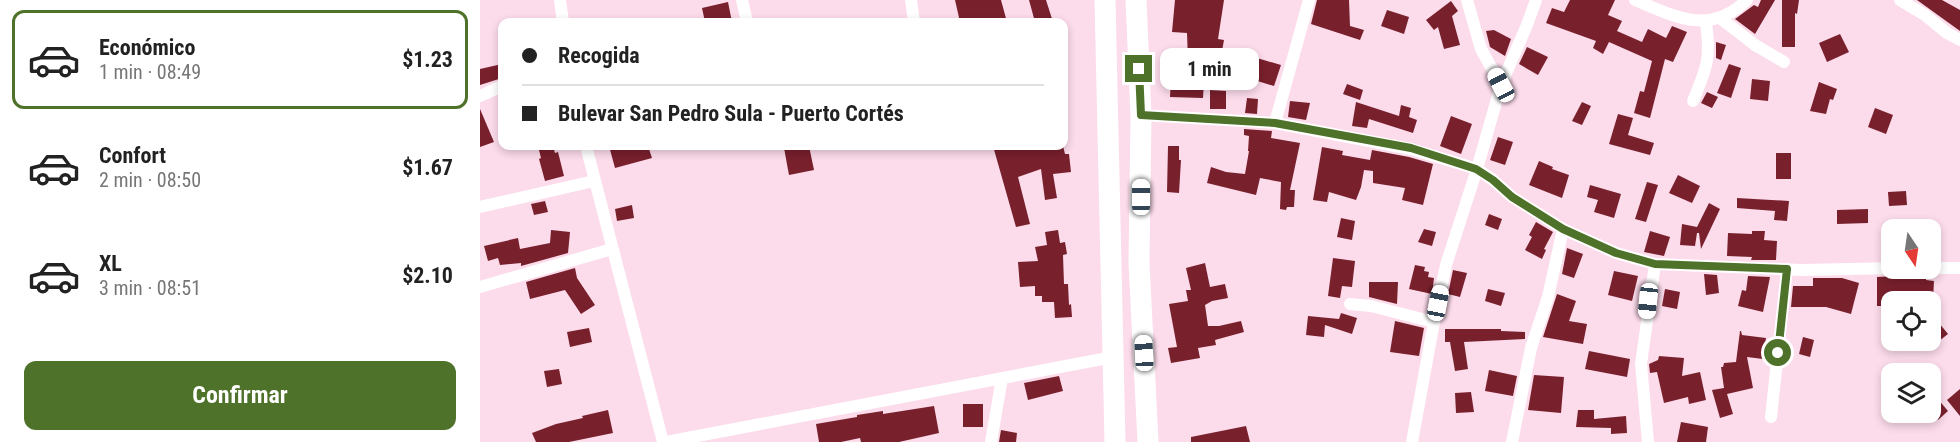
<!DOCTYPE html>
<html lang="es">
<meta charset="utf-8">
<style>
:root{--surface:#fff;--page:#f2f2f2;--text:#222;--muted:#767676;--line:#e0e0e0;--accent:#4e722a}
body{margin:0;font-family:"Roboto Condensed",sans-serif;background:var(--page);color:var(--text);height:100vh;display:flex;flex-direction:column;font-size:22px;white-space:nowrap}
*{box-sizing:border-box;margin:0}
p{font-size:20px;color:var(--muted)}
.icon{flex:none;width:33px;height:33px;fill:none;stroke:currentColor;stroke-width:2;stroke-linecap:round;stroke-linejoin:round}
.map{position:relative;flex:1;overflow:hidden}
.side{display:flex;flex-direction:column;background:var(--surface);width:480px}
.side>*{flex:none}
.banner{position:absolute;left:18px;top:18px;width:570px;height:132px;border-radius:12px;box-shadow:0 3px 9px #0003;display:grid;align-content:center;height:132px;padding:0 24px;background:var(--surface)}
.needle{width:39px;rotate:167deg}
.buttons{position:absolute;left:1401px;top:219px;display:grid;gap:12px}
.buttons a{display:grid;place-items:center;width:60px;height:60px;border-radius:12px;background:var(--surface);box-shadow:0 3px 9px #0003;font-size:30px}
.end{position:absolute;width:27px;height:27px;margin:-14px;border:8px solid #4e722a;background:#fff;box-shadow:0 0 0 3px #fff}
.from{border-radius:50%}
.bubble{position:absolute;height:42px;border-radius:12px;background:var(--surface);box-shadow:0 3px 9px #0003;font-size:20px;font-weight:700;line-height:42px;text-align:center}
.car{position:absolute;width:18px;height:36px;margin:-18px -9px;border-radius:8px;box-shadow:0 0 4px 2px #0007;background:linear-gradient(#fff 24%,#345 0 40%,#fff 0 76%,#345 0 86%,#fff 0)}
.banner b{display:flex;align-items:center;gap:21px;height:57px;font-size:22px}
.banner b+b{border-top:2px solid var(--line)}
.banner i{width:15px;height:15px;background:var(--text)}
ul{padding:10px 0 0;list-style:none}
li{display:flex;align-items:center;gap:18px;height:99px;margin:0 12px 9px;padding:0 12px;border:3px solid transparent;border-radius:12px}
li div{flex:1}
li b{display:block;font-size:22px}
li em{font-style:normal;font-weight:700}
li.selected{border-color:var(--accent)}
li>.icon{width:54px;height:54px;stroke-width:1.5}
.button{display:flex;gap:12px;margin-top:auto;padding:12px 24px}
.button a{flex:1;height:69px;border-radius:12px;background:var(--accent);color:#fff;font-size:24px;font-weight:700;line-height:69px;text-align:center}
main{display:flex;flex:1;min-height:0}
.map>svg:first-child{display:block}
</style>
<main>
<section class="side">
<ul>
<li class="selected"><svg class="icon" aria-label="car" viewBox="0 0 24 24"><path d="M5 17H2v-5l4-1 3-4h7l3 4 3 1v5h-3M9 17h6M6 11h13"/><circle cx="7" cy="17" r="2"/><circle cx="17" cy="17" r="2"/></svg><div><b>Económico</b><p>1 min · 08:49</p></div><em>$1.23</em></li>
<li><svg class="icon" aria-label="car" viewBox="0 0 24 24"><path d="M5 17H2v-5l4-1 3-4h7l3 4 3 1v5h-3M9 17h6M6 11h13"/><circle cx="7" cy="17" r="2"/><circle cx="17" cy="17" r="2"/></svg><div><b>Confort</b><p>2 min · 08:50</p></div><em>$1.67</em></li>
<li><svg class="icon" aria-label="car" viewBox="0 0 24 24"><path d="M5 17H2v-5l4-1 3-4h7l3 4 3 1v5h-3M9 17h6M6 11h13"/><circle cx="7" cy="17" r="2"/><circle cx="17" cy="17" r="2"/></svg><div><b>XL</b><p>3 min · 08:51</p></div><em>$2.10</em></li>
</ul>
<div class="button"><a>Confirmar</a></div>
</section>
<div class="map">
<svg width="1480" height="442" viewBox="0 0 1480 442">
<rect width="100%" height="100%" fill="#fcdbeb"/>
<g fill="#79202d">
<path d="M475,0h46l6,22h-47z"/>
<path d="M549,0h17l7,22h-18z"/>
<path d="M695,0h49l-6,39 6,1 -2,11 -16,-2 -3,49 -33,-1 2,-37 16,1 -1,-28 -15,-1z"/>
<path d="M837,0h32l1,26 14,4 -4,10 -49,-16z"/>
<path d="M1090,0h45l-7,15 14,6 -5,10 25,11 6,-13 18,9 6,-12 15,6 -14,30 -8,-3 -15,59 -16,-5 6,-22 4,1 8,-31 -43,-19 -6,12 -10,-6 3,-7 -50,-18 6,-15 12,4z"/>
<path d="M1281,0h14l-20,34 -20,-15 19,-14 4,2z"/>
<path d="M1302,0h17l-2,14 -2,-1v34h-13z"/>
<path d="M1437,0h25l18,10v21z"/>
<path d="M971,1l7,10 -6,5 8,29 -16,4 -6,-22 -4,3 -8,-10z"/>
<path d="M248,2l4,20h-27l-3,-14z"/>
<path d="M907,10l22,7 -5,17 -23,-8z"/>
<path d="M1014,30l17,9 -6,17 -15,-9 -4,-16z"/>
<path d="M1360,34l9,18 -22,10 -8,-19z"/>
<path d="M1236,42l10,3 -5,15 -5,-2z"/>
<path d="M1047,47l21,10 -10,18 -19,-11z"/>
<path d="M777,58l24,7 -7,21 -23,-7z"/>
<path d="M22,64v14l-22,7v-16z"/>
<path d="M1249,64l12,4 -10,30 -14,-5z"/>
<path d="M1272,79l18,2 -2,20 -18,-2z"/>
<path d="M1339,82l18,7 -4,11 -3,-1 -4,15 -16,-3z"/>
<path d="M867,84l16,6 -3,10 -17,-6z"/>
<path d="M730,90l16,1v18h-16z"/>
<path d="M1227,92l11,5 -6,11 -11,-5z"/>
<path d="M767,98l11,1 -1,15 -12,-1z"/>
<path d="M810,101l20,2 -4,17 -18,-3z"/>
<path d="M876,102l43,14 2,-11 10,3 -2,9 8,3 -4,13 -44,-14 -2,9 -15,-2z"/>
<path d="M1102,102l9,4 -9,19 -10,-4z"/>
<path d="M1395,108l18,7 -7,19 -18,-7z"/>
<path d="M0,109l14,33 -14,5z"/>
<path d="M1138,114l15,4 -5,17 26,8 -4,12 -41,-11z"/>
<path d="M971,116l21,8 -11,30 -21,-8z"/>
<path d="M764,129l28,2 -1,7 29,5 -10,47h5l-1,17h-7l-1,3 -6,-1 1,-27 -21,-4 -4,17 -49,-12 4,-16 15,5 19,2 4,-23h-1l1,-15 -5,-1z"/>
<path d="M1018,137l15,5 -8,23 -15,-5z"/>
<path d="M58,146h15l2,7 3,-1 6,24 -19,5 -6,-22 2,-1z"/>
<path d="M129,146h39l4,12 -37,10z"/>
<path d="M316,146h13l5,24 -25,5 -5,-27z"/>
<path d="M513,146h70l2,8h4l2,18 -18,2 4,24 -12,2 -4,-31 -23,8 12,47 -14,3z"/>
<path d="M688,146h11v14h2l-2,33 -12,-1z"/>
<path d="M842,147l21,4 -1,4 28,5 2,-10 37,7 24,7 -10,41 -21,-5 3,-12 -32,-5v-12l-9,-1 -3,17 -5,13 -27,-8 -2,10 -14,-2z"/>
<rect x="1296" y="153" width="15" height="26"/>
<path d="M1059,161l14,6 -1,2 17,6 -7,23 -33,-13z"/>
<path d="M1198,175l22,11 -8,17 -23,-10z"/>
<path d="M1167,182l11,3 -12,37 -11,-3z"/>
<path d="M1110,185l31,9 -7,24 -20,-6 4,-12 -11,-3z"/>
<path d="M1426,191l1,14 -18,1 -1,-14z"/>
<path d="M1257,198l52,3 -2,20 -13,-1 1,-9 -38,-3z"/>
<path d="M65,201l3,11 -14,3 -3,-11z"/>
<path d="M1229,203l11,6 -19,40 -2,-16h-2l-2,13 -15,-1 2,-21 15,3z"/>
<path d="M152,205l2,13 -17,3 -2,-12z"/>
<path d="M1388,209v14l-31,1v-14z"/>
<path d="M1009,214l13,5 -4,11 -13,-5z"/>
<path d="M861,218l14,3 -3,19 -15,-3z"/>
<path d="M1056,222l17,10 -9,17 2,1 -4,9 -17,-9 7,-13 -3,-2z"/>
<path d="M944,229l12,3 -4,14 -14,-4z"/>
<path d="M71,230l19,2 -2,21 -47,13v-3l-21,2 -2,-7 -10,3 -4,-15 34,-8 2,11 30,-6z"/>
<path d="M578,230l2,13 5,-1 2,12 -4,1 1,29h4l1,21 2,-1 1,13 -17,1 -1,-16h-12v-6h-7v-10l-15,1 -2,-25 20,-1 -3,-14 12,-2 -2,-13z"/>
<path d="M1170,231l20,6 -6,19 -20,-4z"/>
<path d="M1272,231h13l-1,9 13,1 -1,19h-25l1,-3 -25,-1 1,-23 24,1z"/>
<path d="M1087,248l16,6 -9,24 -12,-4z"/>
<path d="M853,258l22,3 -3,26 -10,-1 -2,12 -12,-2z"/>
<path d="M725,263l5,24 15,-3 3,14 -16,3 -7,4 3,21h11l22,-5 3,11 -29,8 1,5 -18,3 2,10 -29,5 -3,-15 9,-1 -8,-43 19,-3 -2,-11h5l-5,-22z"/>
<path d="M935,265l10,2 -1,4 5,1 -1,5 6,1 -2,16 -23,-5z"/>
<path d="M95,268l2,10 18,27 -14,9 -16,-24 -35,9 -4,-17z"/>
<path d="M973,270l14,3 -7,24 -12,-3z"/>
<path d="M1134,271l24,5 -6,25 -24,-6z"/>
<path d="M1426,271l17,1 3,3v5l8,1 -1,18 -25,-2v5h-16v4h-15v-29l23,-1z"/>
<path d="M1224,274l13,1 2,18 -13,2z"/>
<path d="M1268,276l22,1 -7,35 -25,-6 4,-16 4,1z"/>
<path d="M1333,278h29l17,5 -8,31 -25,-7h-35l2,-21h20z"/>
<path d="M889,282h29l-1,22 -28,-7z"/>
<path d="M1008,289l17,4 -4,13 -16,-5z"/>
<path d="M1185,289l15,3 -3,17 -15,-3z"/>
<path d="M1077,294l19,7 -7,20 18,3 -4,20 -40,-7z"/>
<path d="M1450,312l18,22 -18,14z"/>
<path d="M861,313l16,5 -5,16 -27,-9 -1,12 -18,-2 2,-19 31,3z"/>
<path d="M915,321l29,7 -5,28 -29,-4z"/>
<path d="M109,328l3,14 -22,5 -3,-15z"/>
<path d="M965,329h56v2l24,1v7l-61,3 4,27 -13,2 -5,-29h-5z"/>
<path d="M1260,331h1l1,4 24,3 -3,21 -16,-2 6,31 -26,6 6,20 -13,4 -8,-28 12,-2 -3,-21h2l1,-4 12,-1z"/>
<path d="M1323,337l11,3 -4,17 -11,-3z"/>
<path d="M1109,351l41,8 -3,18 -42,-8z"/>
<path d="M1179,356l25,2 -2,18 18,-4 6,28 -17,4 -1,-7 -24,6 -7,-31 -7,1 -1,-9 9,-4z"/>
<path d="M79,369l3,15 -15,3 -3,-16z"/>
<path d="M1009,370l28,6 -4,20 -28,-5z"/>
<path d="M1054,375l30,2 -3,36 -33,-3z"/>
<path d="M579,376l4,15 -35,9 -4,-17z"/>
<path d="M1480,389v27l-13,-16z"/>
<path d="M991,392l3,20 -18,1 -1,-20z"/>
<path d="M1457,398l11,13 -10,9 -8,-8v-8z"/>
<rect x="483" y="404" width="20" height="23"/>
<path d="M454,406l5,27 -40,9h-38l-1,-4 -19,4h-22l-3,-18 41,-7v-2l26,-4v3z"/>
<path d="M128,410l5,23 -44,9h-33l-4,-9 24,-9 27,-6 -1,-2z"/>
<path d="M1098,410h16v9l32,-3 1,17 -16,1v-6l-35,-1z"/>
<path d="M1201,422l27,5 -2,15h-29z"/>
<path d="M766,426l4,16h-59v-5z"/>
<path d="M521,430l16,3 -1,9h-17z"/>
</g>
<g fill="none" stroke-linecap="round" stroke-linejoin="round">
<g stroke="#fff" stroke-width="12">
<path d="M80,0l3,22"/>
<path d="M262,0l5,22"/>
<path d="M431,0l3,22"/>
<path d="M987,0l14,49 20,36"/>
<path d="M1155,0c41,17 75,36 112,0"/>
<path d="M1420,0l25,15 22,18 13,7"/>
<path d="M1240,18l35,27 29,17"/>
<path d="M0,96l22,-10"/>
<path d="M1213,101c14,-34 18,-42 13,-79"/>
<path d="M661,115l134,8 136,26 66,20 16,11 19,17 51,32 53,24 39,11 147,6 97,-2"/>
<path d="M795,123l34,-123"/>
<path d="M106,146l77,296"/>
<path d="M0,207l114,-26"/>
<path d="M1450,268h30"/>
<path d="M0,287l132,-38"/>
<path d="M870,304l21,2 63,16 12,-57 31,-96 24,-84 26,-60 9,-25"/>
<path d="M1291,417l16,-148"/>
<path d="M186,442l447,-85"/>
<path d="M511,442l11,-64"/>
<path d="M932,442l22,-120"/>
<path d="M1032,442l19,-94 17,-51 15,-68"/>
<path d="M1168,442l-7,-78 14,-100"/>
</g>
<g stroke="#fff" stroke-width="21">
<path d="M625,0l10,442"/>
<path d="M656,0l5,115 -2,148 9,179"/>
</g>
</g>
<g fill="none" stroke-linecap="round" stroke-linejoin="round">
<path stroke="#4e722a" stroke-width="8" d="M659,69l2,46 134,8 136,25 65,21 17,11 19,17 51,32 53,24 39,11 132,5 -9,84"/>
</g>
</svg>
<div class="buttons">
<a><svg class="needle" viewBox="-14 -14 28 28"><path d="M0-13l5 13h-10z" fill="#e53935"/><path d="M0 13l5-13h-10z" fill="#767676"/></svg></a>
<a><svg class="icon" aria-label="locate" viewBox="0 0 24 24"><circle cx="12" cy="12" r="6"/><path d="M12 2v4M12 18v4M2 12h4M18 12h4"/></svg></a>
<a><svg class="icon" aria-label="layers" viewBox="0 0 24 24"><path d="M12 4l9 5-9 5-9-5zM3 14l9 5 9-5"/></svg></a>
</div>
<i class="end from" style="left:1298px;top:353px"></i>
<i class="end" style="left:659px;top:69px"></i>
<div class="bubble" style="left:680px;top:48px;width:99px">1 min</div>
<i class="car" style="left:1021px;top:85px;rotate:332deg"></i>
<i class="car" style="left:661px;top:197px;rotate:0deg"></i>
<i class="car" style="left:1168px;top:301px;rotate:186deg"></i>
<i class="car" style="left:958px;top:303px;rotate:11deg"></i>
<i class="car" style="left:664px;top:353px;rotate:357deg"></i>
<div class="banner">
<b><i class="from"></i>Recogida</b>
<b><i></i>Bulevar San Pedro Sula - Puerto Cortés</b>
</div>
</div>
</main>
